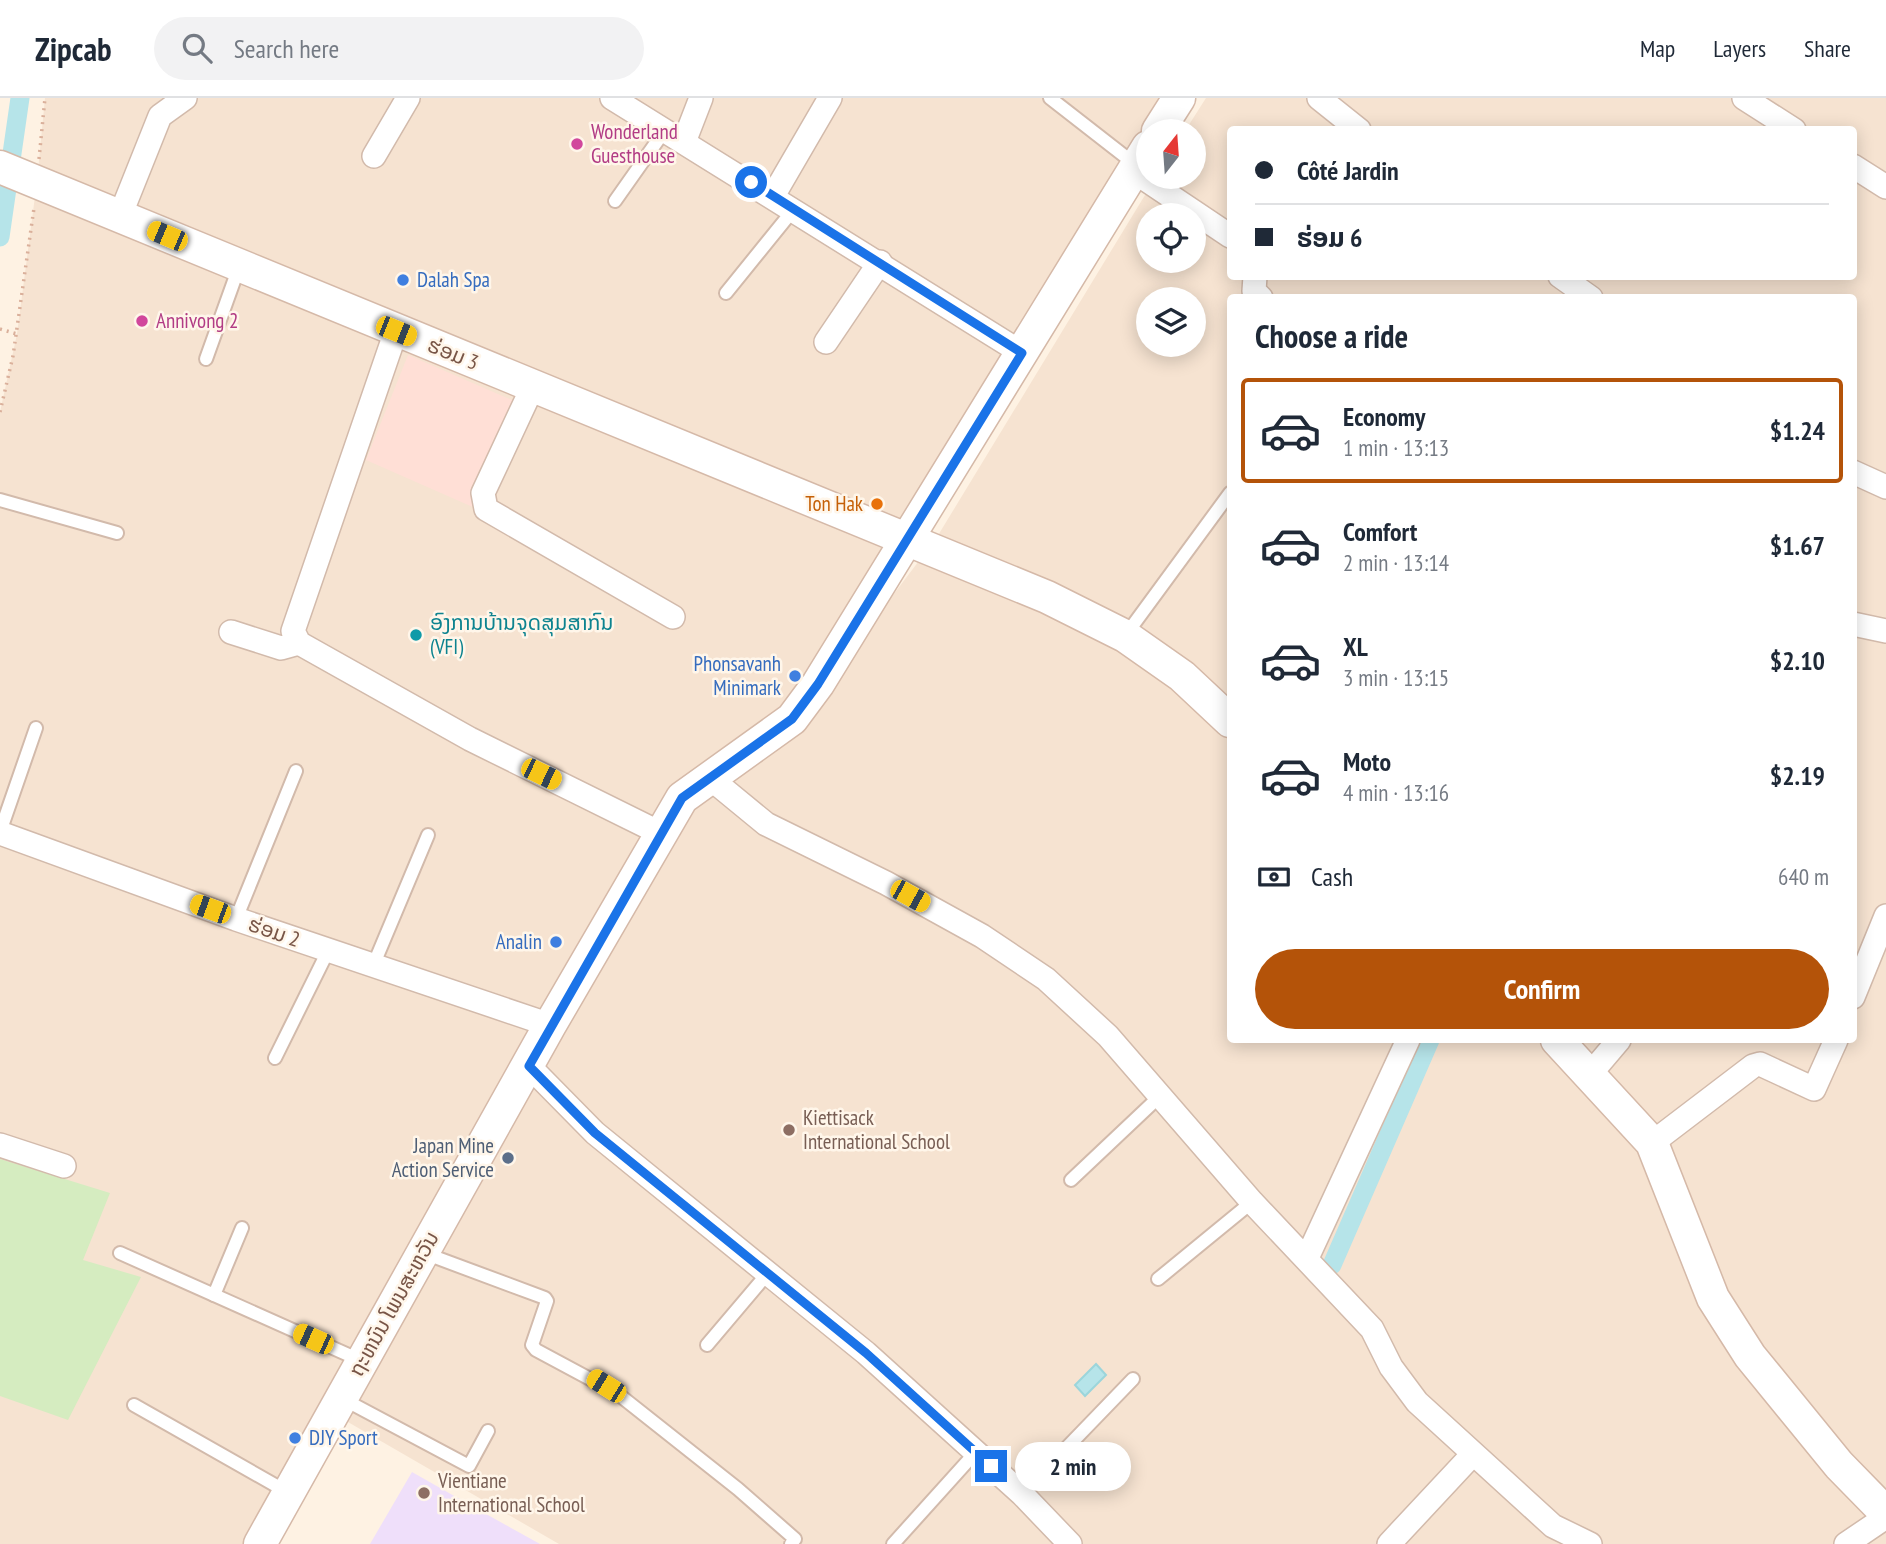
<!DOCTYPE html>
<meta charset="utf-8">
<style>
:root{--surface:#fff;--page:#f2f2f3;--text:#1f2937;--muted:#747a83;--line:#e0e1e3;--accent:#b45309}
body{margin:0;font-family:"PT Sans Narrow","Noto Sans Lao",sans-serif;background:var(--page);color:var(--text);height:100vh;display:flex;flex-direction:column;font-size:26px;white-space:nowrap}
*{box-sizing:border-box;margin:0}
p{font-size:23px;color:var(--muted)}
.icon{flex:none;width:38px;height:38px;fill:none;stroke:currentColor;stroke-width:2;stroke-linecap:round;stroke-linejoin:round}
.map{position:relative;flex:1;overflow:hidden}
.side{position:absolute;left:1227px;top:196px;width:630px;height:749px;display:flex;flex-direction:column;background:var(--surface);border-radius:7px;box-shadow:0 4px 18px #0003}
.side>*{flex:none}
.top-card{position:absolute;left:1227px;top:28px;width:630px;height:154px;border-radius:7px;box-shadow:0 4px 18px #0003;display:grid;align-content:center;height:154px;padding:0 28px;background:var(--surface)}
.needle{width:46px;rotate:17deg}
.fabs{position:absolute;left:1136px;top:21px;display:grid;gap:14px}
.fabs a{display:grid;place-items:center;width:70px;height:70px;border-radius:50%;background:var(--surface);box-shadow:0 4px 18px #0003;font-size:35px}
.end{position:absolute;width:32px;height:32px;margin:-16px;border:9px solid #1a73e8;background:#fff;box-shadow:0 0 0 4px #fff}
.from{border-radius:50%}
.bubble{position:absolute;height:49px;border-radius:24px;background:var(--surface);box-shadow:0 4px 18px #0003;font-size:23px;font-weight:700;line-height:49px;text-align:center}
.car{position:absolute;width:21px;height:42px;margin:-21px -10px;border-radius:9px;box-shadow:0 0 5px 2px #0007;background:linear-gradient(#f5c518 24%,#345 0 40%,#f5c518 0 76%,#345 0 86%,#f5c518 0)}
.top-card b{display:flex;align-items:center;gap:24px;height:66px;font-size:26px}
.top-card b+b{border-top:2px solid var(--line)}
.top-card i{width:18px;height:18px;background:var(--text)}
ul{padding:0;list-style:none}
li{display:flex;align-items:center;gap:21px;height:105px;margin:0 14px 10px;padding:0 14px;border:4px solid transparent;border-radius:7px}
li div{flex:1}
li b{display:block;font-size:26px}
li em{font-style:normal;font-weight:700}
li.current{border-color:var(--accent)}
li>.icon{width:63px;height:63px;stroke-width:1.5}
h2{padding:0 28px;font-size:32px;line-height:84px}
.pay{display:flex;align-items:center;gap:18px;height:77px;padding:0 28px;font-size:26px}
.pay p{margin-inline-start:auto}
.cta{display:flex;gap:14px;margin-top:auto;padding:14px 28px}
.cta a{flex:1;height:80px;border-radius:42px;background:var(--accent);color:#fff;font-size:28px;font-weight:700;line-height:80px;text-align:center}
header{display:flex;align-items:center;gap:42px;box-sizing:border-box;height:98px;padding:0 35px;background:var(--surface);border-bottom:2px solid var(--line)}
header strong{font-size:33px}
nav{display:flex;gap:38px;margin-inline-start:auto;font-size:24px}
.search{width:490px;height:63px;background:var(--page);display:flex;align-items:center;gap:18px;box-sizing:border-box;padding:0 24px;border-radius:38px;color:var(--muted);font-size:26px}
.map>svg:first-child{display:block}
</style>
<header>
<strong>Zipcab</strong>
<div class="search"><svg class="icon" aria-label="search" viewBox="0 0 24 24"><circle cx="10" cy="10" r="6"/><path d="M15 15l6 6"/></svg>Search here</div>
<nav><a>Map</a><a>Layers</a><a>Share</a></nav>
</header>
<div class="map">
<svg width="1886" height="1446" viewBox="0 0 1886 1446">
<rect width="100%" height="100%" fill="#fef2e3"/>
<g fill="#f6e3d1" fill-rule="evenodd">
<path d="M45,0h1134l-361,586 -136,114 -422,746h-260v-1132l17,-78 20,-153z"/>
<path d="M1206,0h680v1446h-1327l-218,-126 356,-625 103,-75 137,-181 219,-360h38v-46h-9zM1230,32h623v146h-623zM1148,117h46v46h-46zM1230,200h623v742h-623zM1148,201h46v46h-46z"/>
</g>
<path fill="#ffdfd6" d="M408,257l113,49 -46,104 -109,-48z"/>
<path fill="#efdffa" d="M412,1374l74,42 54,30h-170z"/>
<path fill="#d5ecc0" d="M0,1061l110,34 -27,67 58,17 -73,143 -68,-24z"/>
<path fill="#b6e4e9" stroke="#9bd5db" stroke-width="2" d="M1096,1266l10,11 -21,21 -10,-11z"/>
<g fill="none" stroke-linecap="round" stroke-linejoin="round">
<g stroke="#b6e4e9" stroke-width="19">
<path d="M0,139l20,-139"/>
<path d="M1332,1167l98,-225"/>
</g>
<defs>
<g id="lane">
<path d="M1050,0l86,67"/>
<path d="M615,103l50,-71"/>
<path d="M726,195l68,-84"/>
<path d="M206,261l33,-92"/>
<path d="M0,402l117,33"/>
<path d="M1125,538l105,-143"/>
<path d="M0,734l36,-104"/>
<path d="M236,821l60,-148"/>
<path d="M373,868l55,-131"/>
<path d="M275,960l53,-107"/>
<path d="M1071,1082l89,-84"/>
<path d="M120,1155l242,108"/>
<path d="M424,1155l121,45 2,3 -15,44 4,5 82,44 120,95 57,50 -4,5"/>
<path d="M1158,1181l94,-77"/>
<path d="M214,1197l28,-67"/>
<path d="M707,1247l61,-72"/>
<path d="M343,1301l126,67 19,-35"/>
<path d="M134,1307l155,88"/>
<path d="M1022,1396l111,-115"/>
<path d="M893,1446l82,-91"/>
</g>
<g id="street">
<path d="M612,0l410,255"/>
<path d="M1319,0l40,32"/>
<path d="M1744,0l50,32"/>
<path d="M684,44l17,-44"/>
<path d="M374,58l34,-58"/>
<path d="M1853,68l33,21"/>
<path d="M1133,73l97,65"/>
<path d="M773,98l57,-98"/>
<path d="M120,118l40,-100 25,-18"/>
<path d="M1255,178l-1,15 7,7"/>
<path d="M1560,178l31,22"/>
<path d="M396,233l-103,300 6,12 171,96 190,94"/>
<path d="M826,244l54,-80"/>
<path d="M533,288l-50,107 3,16 187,108"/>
<path d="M1853,374l33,15"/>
<path d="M1853,526l33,7"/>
<path d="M231,534l50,16 18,-5"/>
<path d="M710,680l56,46 120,59 96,53 64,43 62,57 144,166 120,127 19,38 26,35 136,124 37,18"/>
<path d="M0,735l236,86 314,106"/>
<path d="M1853,899l33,-81"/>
<path d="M529,968l66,67 271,220 156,141 48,50"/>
<path d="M1591,975l28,-33"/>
<path d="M1652,1045l101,-77 7,-2 54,25 22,-49"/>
<path d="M0,1047l64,21"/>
<path d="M1307,1160l101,-218"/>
<path d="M1389,1446l84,-90"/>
<path d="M1846,1446l40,-27"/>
</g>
<g id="secondary">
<path d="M1158,33l21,-33"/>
<path d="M0,69l1047,430 78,39 57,40 48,45"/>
<path d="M1557,942l95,103 61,155 37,58 89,109 47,48"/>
<path d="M260,1446l290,-519 132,-227 110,-79 26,-35 330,-537"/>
</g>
</defs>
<use href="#lane" stroke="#d2baab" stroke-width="16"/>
<use href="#street" stroke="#d2baab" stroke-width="26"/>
<use href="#secondary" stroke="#d5b9a8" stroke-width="35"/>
<g stroke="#dab09b" stroke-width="3.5" stroke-dasharray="2 5" stroke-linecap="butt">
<path d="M39,61l6,-61"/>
<path d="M0,231l17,5"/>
<path d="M0,314l13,-56 21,-148"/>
</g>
<use href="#lane" stroke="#fff" stroke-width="12"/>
<use href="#street" stroke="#fff" stroke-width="23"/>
<use href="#secondary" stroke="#fff" stroke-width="32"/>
</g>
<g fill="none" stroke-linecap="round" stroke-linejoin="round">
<path stroke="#1a73e8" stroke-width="9" d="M751,84l271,171 -204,331 -26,35 -110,79 -153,268 66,67 271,220 125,113"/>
</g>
<g fill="#d1479c" stroke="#fff6ea" stroke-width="2.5">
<circle cx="577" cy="46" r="7"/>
<circle cx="142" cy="223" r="7"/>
</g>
<g fill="#3f7fe0" stroke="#fff6ea" stroke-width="2.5">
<circle cx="403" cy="182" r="7"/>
<circle cx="795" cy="578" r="7"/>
<circle cx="556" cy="844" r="7"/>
<circle cx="295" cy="1340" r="7"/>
</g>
<circle fill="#e8710a" stroke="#fff6ea" stroke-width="2.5" cx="877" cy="406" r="7"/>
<circle fill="#0f9aa8" stroke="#fff6ea" stroke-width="2.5" cx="416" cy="537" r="7"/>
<g fill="#8d6e63" stroke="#fff6ea" stroke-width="2.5">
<circle cx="789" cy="1032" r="7"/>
<circle cx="424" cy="1395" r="7"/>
</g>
<circle fill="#5c6f8a" stroke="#fff6ea" stroke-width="2.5" cx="508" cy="1060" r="7"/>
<g text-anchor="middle" stroke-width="5" stroke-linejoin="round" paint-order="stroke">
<g font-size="21" fill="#b23c85" stroke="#fff6ea" text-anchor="start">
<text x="591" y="41">Wonderland<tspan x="591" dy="24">Guesthouse</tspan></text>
<text x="156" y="230">Annivong 2</text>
</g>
<g font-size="21" fill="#366cbe" stroke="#fff6ea" text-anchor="start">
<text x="417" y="189">Dalah Spa</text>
<text x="781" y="573" text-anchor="end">Phonsavanh<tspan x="781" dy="24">Minimark</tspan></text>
<text x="542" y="851" text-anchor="end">Analin</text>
<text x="309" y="1347">DJY Sport</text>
</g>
<g font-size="21" fill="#785547" stroke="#fff6ea">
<text transform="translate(453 256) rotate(22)" y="7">ຮ່ອມ 3</text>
<text transform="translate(274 834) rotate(19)" y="7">ຮ່ອມ 2</text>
<text transform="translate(394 1206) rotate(-61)" y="7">ຖະຫນົນ ໂພນສະຫວັນ</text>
</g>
<g font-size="21" fill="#c56008" stroke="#fff6ea" text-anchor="end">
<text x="863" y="413">Ton Hak</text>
</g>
<g font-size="21" fill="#0d838f" stroke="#fff6ea" text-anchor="start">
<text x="430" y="532">ອົງການບ້ານຈຸດສຸມສາກົນ<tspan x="430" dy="24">(VFI)</tspan></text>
</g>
<g font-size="21" fill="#785e54" stroke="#fff6ea" text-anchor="start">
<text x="803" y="1027">Kiettisack<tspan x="803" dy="24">International School</tspan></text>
<text x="438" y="1390">Vientiane<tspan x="438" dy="24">International School</tspan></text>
</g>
<g font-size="21" fill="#4e5e75" stroke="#fff6ea" text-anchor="end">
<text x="494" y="1055">Japan Mine<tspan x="494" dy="24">Action Service</tspan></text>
</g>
</g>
</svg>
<div class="fabs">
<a><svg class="needle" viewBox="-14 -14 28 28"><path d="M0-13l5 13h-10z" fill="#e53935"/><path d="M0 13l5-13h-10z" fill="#747a83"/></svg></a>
<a><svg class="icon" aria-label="locate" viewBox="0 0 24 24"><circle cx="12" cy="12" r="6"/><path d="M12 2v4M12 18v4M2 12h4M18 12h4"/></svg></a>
<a><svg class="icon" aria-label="layers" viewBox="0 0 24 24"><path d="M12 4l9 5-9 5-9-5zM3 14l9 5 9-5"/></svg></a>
</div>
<i class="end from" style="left:751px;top:84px"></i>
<i class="end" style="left:991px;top:1368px"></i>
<div class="bubble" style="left:1015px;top:1344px;width:116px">2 min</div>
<i class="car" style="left:167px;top:138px;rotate:293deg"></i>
<i class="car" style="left:396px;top:233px;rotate:112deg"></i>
<i class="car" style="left:541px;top:676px;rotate:116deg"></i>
<i class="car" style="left:910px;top:798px;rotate:119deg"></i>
<i class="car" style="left:210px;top:811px;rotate:290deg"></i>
<i class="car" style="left:313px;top:1241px;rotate:294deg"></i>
<i class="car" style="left:606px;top:1288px;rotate:302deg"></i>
<div class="top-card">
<b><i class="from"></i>Côté Jardin</b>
<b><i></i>ຮ່ອມ 6</b>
</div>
<section class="side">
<h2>Choose a ride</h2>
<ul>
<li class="current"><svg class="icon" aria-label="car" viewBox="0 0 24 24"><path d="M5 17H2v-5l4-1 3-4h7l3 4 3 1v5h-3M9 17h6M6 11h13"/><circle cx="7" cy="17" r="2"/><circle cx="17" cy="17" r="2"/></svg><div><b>Economy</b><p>1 min · 13:13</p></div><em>$1.24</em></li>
<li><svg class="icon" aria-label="car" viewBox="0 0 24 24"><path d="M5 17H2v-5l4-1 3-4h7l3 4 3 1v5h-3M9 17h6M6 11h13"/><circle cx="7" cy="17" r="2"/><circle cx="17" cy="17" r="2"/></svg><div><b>Comfort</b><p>2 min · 13:14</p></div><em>$1.67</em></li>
<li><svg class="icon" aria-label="car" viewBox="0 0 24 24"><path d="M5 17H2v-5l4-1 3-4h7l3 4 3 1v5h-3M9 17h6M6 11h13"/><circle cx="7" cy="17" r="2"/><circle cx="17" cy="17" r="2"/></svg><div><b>XL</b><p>3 min · 13:15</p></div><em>$2.10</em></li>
<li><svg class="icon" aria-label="car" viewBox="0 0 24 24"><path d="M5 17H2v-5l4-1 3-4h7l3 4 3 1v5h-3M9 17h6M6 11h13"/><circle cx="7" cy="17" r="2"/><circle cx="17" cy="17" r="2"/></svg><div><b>Moto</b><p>4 min · 13:16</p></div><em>$2.19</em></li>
</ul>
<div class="pay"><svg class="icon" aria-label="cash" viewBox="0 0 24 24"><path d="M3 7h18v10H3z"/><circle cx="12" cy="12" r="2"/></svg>Cash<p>640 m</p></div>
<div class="cta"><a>Confirm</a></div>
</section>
</div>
